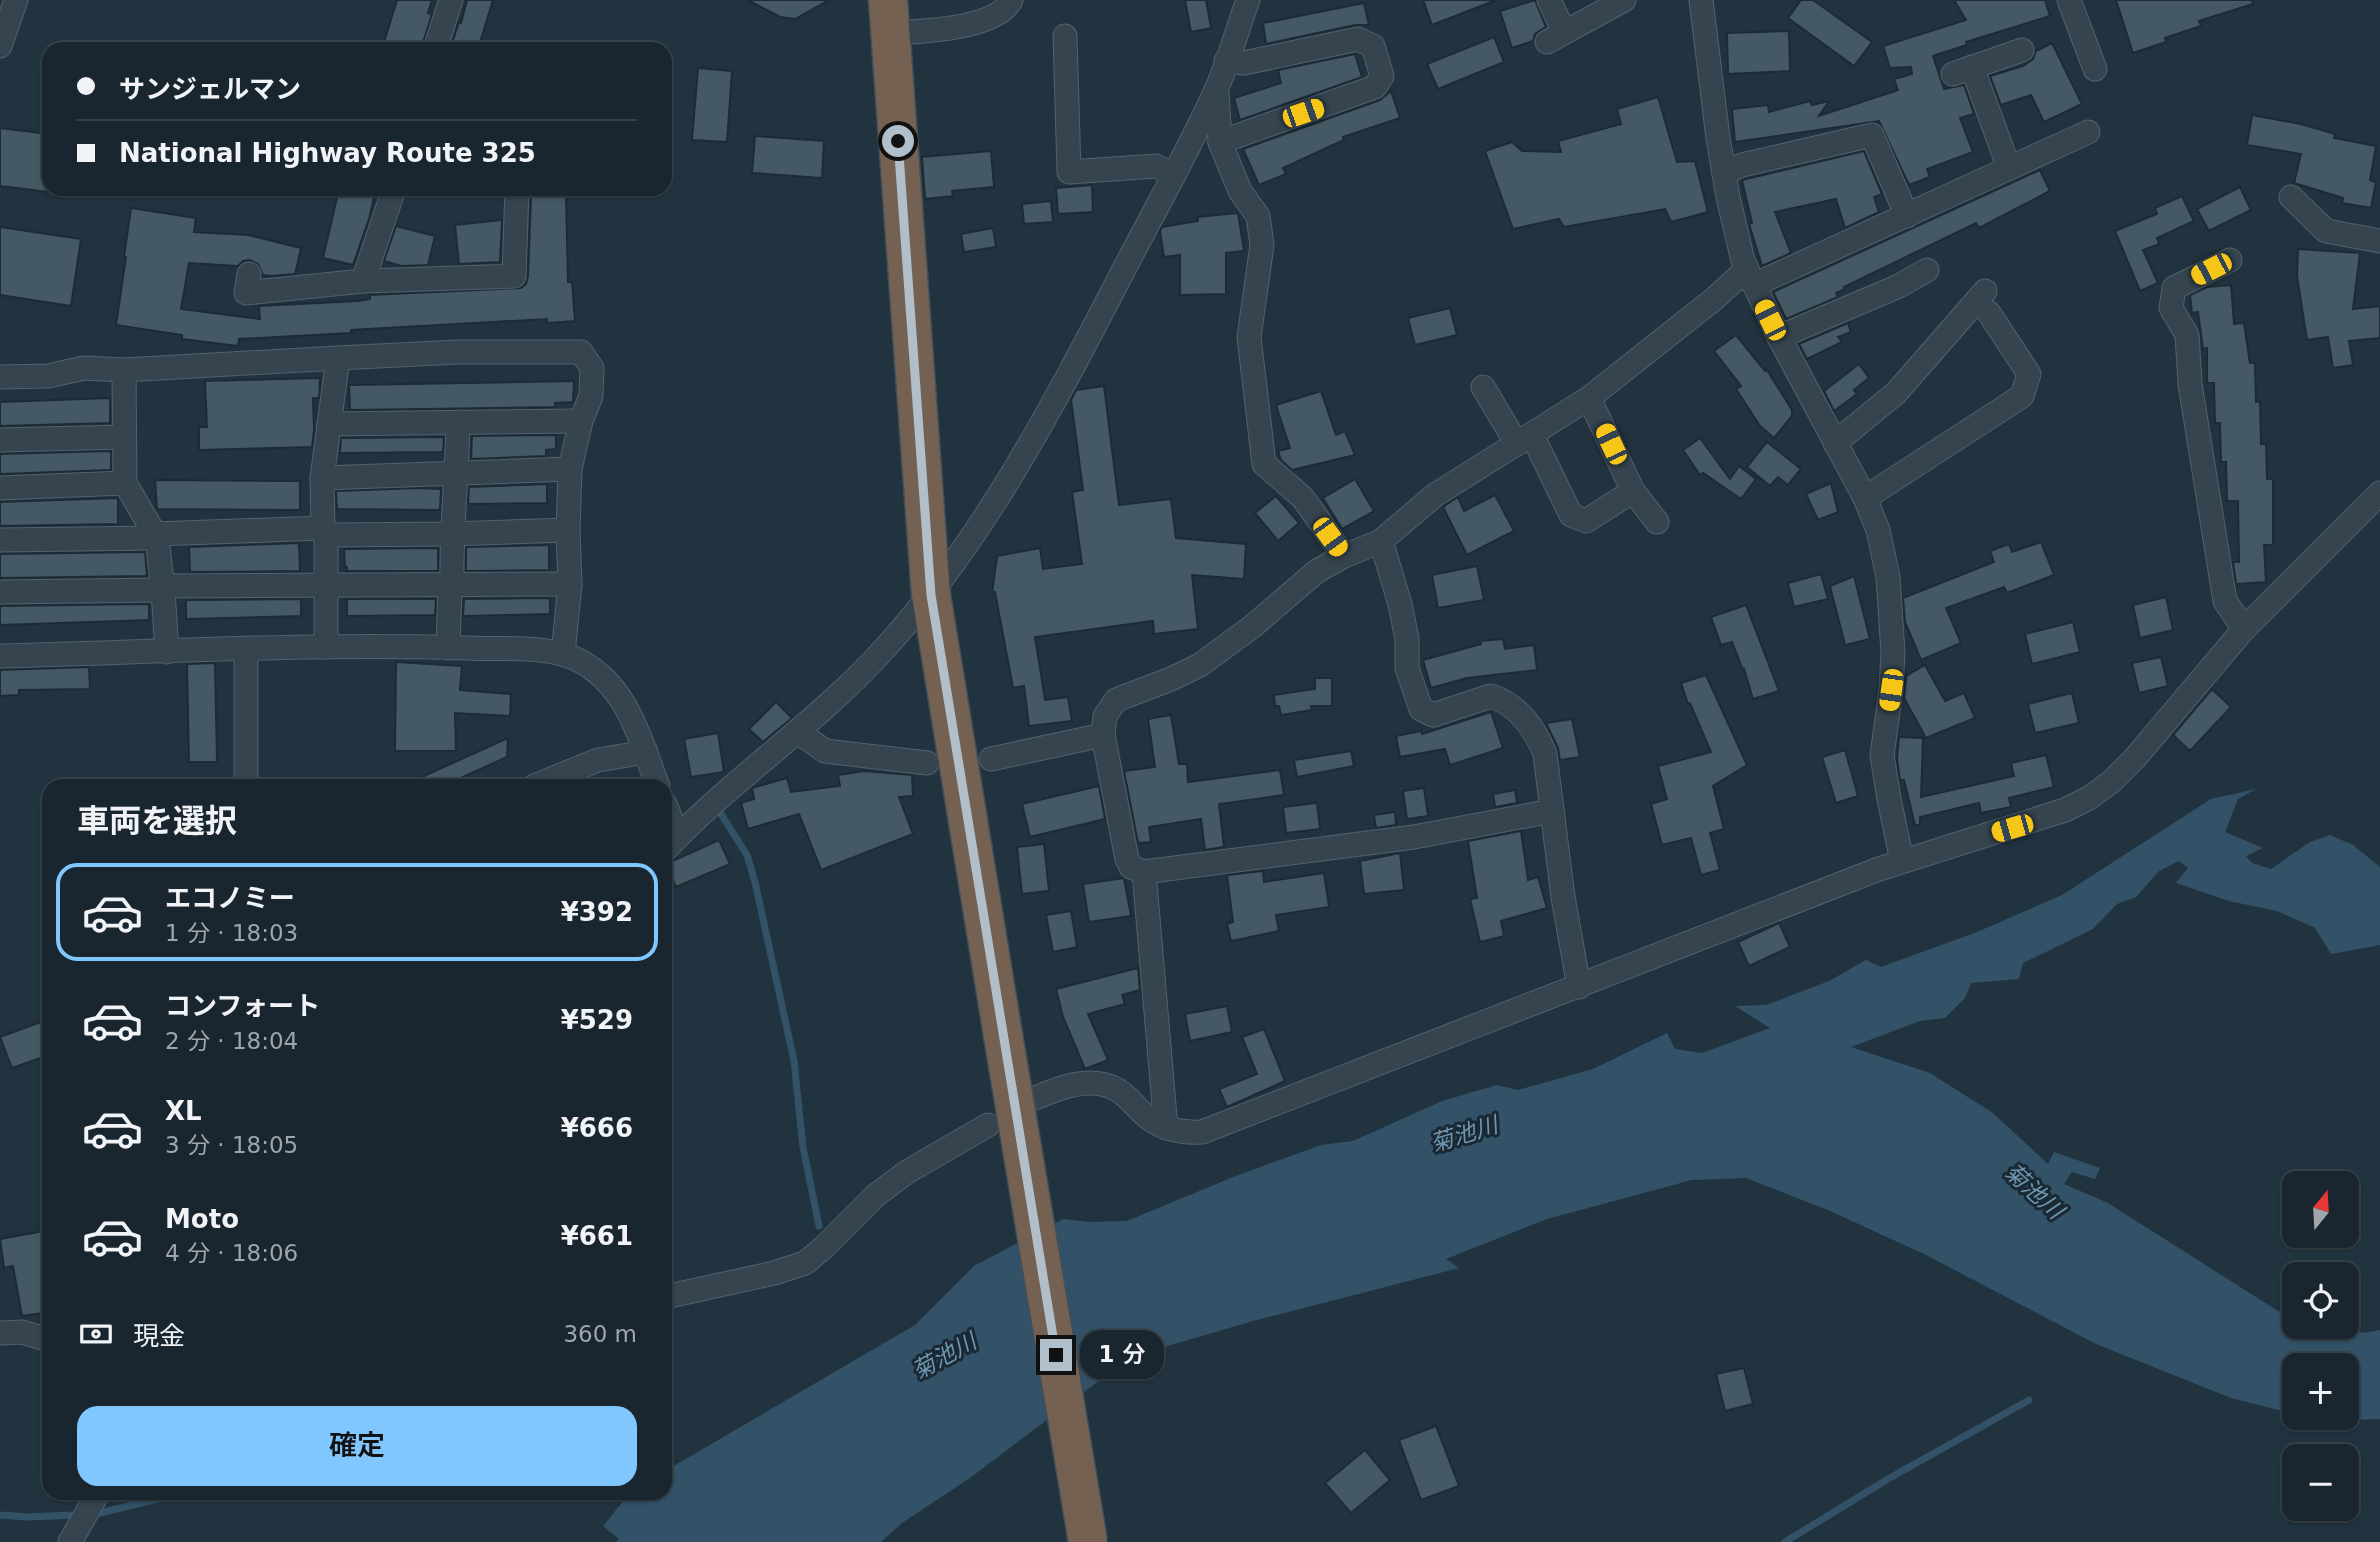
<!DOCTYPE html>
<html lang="ja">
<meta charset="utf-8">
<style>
:root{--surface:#19262f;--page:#222e37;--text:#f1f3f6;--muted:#9fa5aa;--line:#37434b;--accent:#81c7ff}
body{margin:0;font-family:"DejaVu Sans","Noto Sans JP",sans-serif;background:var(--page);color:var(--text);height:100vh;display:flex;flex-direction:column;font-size:26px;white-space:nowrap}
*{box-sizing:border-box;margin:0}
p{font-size:23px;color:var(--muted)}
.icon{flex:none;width:38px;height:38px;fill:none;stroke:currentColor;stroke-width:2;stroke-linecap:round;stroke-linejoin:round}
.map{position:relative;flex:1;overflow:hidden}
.details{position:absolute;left:42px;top:779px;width:630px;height:721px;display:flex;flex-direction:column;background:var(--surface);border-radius:21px;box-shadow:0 2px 5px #0004,0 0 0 2px var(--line)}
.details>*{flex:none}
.hud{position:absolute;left:42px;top:42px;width:630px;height:154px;border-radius:21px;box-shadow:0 2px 5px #0004,0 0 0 2px var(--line);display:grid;align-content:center;height:154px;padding:0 35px;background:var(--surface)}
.needle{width:46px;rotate:18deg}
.controls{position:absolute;left:2282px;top:1171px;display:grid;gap:14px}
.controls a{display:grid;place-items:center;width:77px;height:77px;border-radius:14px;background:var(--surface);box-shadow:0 2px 5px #0004,0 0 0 2px var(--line);font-size:35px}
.end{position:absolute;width:32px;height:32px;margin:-16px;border:9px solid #b1bfca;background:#111;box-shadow:0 0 0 4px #111}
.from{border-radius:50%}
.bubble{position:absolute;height:49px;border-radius:21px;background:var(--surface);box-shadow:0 2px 5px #0004,0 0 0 2px var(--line);font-size:23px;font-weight:600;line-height:49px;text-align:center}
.car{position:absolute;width:21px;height:42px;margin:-21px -10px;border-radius:9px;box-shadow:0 0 5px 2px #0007;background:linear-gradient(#f5c518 24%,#345 0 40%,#f5c518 0 76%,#345 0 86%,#f5c518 0)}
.hud b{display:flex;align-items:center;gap:24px;height:66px;font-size:26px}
.hud b+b{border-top:2px solid var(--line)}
.hud i{width:18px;height:18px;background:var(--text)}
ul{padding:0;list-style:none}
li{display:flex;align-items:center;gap:21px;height:98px;margin:0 14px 10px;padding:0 21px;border:4px solid transparent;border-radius:21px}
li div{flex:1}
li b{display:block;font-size:26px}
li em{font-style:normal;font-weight:600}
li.on{border-color:var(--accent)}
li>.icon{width:63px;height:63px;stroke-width:1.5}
h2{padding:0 35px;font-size:32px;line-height:84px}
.pay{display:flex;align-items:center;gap:18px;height:77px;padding:0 35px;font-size:26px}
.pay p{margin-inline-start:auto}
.cta{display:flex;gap:14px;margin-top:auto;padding:14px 35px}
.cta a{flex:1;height:80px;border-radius:21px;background:var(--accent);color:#111;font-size:28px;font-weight:600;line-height:80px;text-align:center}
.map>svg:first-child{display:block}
</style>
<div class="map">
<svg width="2380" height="1542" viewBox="0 0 2380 1542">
<rect width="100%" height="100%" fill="#21333f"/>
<path fill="#335268" d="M2256,789l-18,10 -13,33 38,16 -17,8 6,7 19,6 39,-27 20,-7 23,10 27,22v78l-49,9 -16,-26 -38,-17 -48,-10 -53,-18 12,-15 -9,-7 -20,10 -23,26 -19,7 -24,25 -70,34 -4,16 -48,4 -6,15 -20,20 -25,3 -69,26 79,26 63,40 55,51 6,-12 46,16 -5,11 -23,-7 -8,12 44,19 170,108 16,4v11l44,1 27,6 15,-3v89l-58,2 -13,-3h38v-53h-53v49l-63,-16 -135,-54 -172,-90 -94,-43 -84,-33 -54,2 -145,39 -101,40 13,9 -206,53 -106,31 -35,19 -142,107 -68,45 -21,19h-265l3,-3 -16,-13 27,-33h35v-22l250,-146 59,-59 89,-47 26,3 38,-1 106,-44 88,-32 32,-4 89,-40 55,-16 21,5 75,-21 74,-36 8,16 27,4 68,-25 -35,-22 31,-1 63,-24 37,-21 15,7 96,-35 85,-37 149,-96z"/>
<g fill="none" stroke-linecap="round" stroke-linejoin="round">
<g stroke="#335268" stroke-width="7">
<path d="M721,814l26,41 8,27 39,179 9,86 16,79"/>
<path d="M621,1493l12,10"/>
<path d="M96,1514l86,-21"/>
<path d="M0,1515l27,2 47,-2"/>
<path d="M1785,1542l103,-63 141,-79"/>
</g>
</g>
<g fill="#455965" stroke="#1c2b36" stroke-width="2">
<path d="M397,0h35l-4,13 4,1 -11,35h-39z"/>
<path d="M467,0h26l-15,49h-28l9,-27 2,1z"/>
<path d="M748,0h81l-34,19 -15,-2z"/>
<path d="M1185,0h21l5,28 -20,4z"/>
<path d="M1423,0h71v1l-62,24z"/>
<path d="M1535,0l11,27 -11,7 -2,7 -21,7 -12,-37z"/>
<path d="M1801,0h12l59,42 -18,24 -66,-48z"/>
<path d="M1954,0h91l5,16 -84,26 1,3 -34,11 11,33 20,-4 10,29 -14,4 13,34 -46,17 3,8 -21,8 -30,-64 -144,21 -3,-33 36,-4 1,7 41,-11 2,4 17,-4 -10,15 79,-26 -4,-11 18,-5 -1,-7 -21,1 -7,-22 83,-26z"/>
<path d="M2116,0h136l1,4 -54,17 2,5 -36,12 1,4 -33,11z"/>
<path d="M1364,3l5,22h-14l-89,19 -3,-21z"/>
<path d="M1789,31l1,40 -62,3 -1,-41z"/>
<path d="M1494,37l10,25 -66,27 -11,-25z"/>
<path d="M2052,43l30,61 -38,18 -13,-27 -30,10 -11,-29 33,-10 10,-7 3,-8z"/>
<path d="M1355,54l7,23 -122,43 -6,-22 47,-15 -3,-13z"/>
<path d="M698,68l34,3 -5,71 -35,-2z"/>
<path d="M1391,91l9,27 -57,19 1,3 -61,28 3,6 -27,11 -16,-36 137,-49z"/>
<path d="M1658,97l19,65 18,-1 13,51 -37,10 -6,-13 -101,18 -5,-8 -46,10 -28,-78 27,-9 10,9 39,1 -3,-11 63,-17 -4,-15z"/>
<path d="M2252,115l49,9 34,10 -1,4 42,8 -6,34 6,2 -5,26 -29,-5 1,-5 -49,-15 7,-29 -54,-9z"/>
<path d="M0,128l49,6v58l-49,-6z"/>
<path d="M755,136l69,5 -2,37 -70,-5z"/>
<path d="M991,151l3,36 -42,4 1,5 -28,3 -3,-42z"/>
<path d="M1864,151l18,43 -8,3 5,15 -34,16 -9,-29 -61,13 16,41 -29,13 -13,-42 3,-1 -10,-43z"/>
<path d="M2040,170l10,21 -71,37 -3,-5 -132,64 1,2 -9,4 2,4 -52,22 -13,-27z"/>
<path d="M1092,185l1,27 -35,2 -2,-26z"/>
<path d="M2240,187l11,23 -42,21 -12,-22z"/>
<path d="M339,189h37l-7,30 -16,46 -30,-7z"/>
<path d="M531,196h35l2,86h4l3,39 -28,2v-4l-196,11v3l-112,6 -1,7 -56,-7v-4l-66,-10 10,-68h-2l7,-49 65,10 -2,14 54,3 53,13 -6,26 -24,2 -8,-1 -5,-11 -8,-4 -7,1 -5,5 -49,-3 -8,46 79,10 -1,-13 100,-5 11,-2v-4l151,-7 5,-4 2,-8z"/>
<path d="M2182,196l12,25 -37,17 2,6 -16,6 15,33 -18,8 -25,-60 42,-17 -2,-6z"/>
<path d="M1051,201l2,21 -29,2 -2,-20z"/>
<path d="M1238,213l6,38 -18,2v41l-46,1v-40l-16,2 -4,-26 2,-4 36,-6 -1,-4z"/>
<path d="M502,220l-2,42 -41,2 -4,-39z"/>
<path d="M396,226l39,10 -7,29 -27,1 -17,-5z"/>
<path d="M0,227l81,12 -10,67 -71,-11z"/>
<path d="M993,228l3,19 -32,5 -3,-18z"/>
<path d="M2298,249l62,4 -7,56 27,-3v32l-31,3 4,24 -20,3 -5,-31 -21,3 -10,-64z"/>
<path d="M2231,285l3,39 10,-1 6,40h5l1,39 4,-1 1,43h5l1,35h6v66h-9l2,37 -30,2 -3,-22h6l-1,-61h-11l-1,-39h-5l-1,-39h-5l-1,-40h-7v-35l-4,1 -5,-37 -6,1 -2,-18 17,-8z"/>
<path d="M1450,308l7,27 -42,10 -7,-27z"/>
<path d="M1848,323l3,9 -13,5 4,5 -35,17 -8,-15z"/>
<path d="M1736,335l29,36 2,-1 25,40v6l-18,22 -14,-12 -24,-37 5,-3 -27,-35z"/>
<path d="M1859,364l10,14 -15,12 3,4 -23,17 -10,-20z"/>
<path d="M320,378l-1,20h-6l1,32 -2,17 -113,3v-23h8l-2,-46z"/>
<path d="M574,381l-1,21 -18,1v4l-205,3 -1,-25z"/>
<path d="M1104,386l15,119 52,-6 5,39 70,6 -2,35 -52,-4 6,54 -44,5 -1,-13 -118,16 10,63 23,-3 4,24 -43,5 -5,-40 -11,2 -18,-96 -3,1 5,-37 43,-8 3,21 39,-5 -10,-72 11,-2 -12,-90 5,-10z"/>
<path d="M1321,391l15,44 9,-4 10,24 -63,15 -11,-10 -3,-9 12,-3 -14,-43z"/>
<path d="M110,398v25l-110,3v-24z"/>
<path d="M556,435v14l-10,1v6l-75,3 1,-23z"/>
<path d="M444,437l-1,15 -103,1 1,-15z"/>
<path d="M1700,438l30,41 9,-13 17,13 -15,20 -38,-26 -3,2 -17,-25z"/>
<path d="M1767,442l34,27 -13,16 -10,-8 -8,9 -23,-19z"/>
<path d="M111,451v19l-111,4v-20z"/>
<path d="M1355,479l19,32 -32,18 -19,-31z"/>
<path d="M155,480l145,1v29l-143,-1z"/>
<path d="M1831,483l7,29 -20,8 -12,-26z"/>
<path d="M547,484v19l-79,1 1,-17z"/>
<path d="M419,488l22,1 -1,21 -103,-1 -1,-18z"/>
<path d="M1495,495l19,36 -47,24 -24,-48 15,-10 6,14z"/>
<path d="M1276,496l23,27 -21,18 -23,-28z"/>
<path d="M118,498v26l-118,2v-24z"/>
<path d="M2041,542l13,33 -47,18 -3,-6 -58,21 15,35 -40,17 -16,-38 -2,-24 91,-36 -4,-11 19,-7 3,8z"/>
<path d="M299,543l1,28 -110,1 -1,-25z"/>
<path d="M549,545v25l-83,1v-24z"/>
<path d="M438,548v23h-91v-4h-2l-1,-18z"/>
<path d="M145,552l2,24 -147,2v-24z"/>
<path d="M1477,566l7,34 -46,8 -6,-33z"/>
<path d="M1821,574l7,25 -34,8 -6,-24z"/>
<path d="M1854,576l16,63 -25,6 -15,-59z"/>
<path d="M2166,597l7,33 -33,8 -7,-33z"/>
<path d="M550,598v16l-87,2 1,-17z"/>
<path d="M301,599v17l-115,3v-19z"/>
<path d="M347,599h89l-1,16 -88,1z"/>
<path d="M149,604v16l-149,5v-19z"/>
<path d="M1746,605l33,86 -26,8 -9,-30 -1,1 -11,-28 -11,3 -10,-28z"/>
<path d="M2073,622l7,30 -48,12 -7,-30z"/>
<path d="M1503,639l2,10 29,-4 3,25 -70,8 -36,10 -8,-28 58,-16 -1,-3z"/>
<path d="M2161,657l7,29 -29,7 -7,-30z"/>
<path d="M396,662l66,4 -2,24 51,4 -1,22 -55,-3 1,38h-61z"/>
<path d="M215,663l2,99h-28l-2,-98z"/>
<path d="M1925,665l20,36 19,-8 11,25 -49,20 -22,-40 2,-22z"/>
<path d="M89,667l1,22 -71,1v5l-19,1v-26z"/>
<path d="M1706,675l41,90 -34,21 11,43 -14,4 10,37 -19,5 -10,-37 -29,7 -11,-41 16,-5 -9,-33 53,-14 -21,-49 -2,1 -7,-21z"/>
<path d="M1315,678h17v28h-21l1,4 -31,5 -2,-9h-4l-1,-11 41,-6z"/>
<path d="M2212,689l19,18 -41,44 -17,-16z"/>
<path d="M2072,693l7,30 -44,10 -7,-29z"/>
<path d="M776,702l16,16 -29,24 -14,-13z"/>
<path d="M1491,712l12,36 -53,17 -5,-16 -45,8 -4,-21 25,-5 1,3z"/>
<path d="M1171,715l8,49h8l1,18 92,-12 4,25 -65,9 5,43 -19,3 -4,-31 -52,8 2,15 -13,1 -14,-72 31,-4 -7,-48z"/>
<path d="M1572,719l8,38 -20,3 -2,-12 -12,-25z"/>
<path d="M718,733l6,39 -33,5 -7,-38z"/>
<path d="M1899,737l24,1 -2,59 93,-21 -3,-13 35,-8 8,32 -45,11 2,9 -30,6 -2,-10 -59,14v8h-5l-11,-45h-4l-3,-21z"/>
<path d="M508,738l-1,19 -64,29h-41z"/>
<path d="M1845,750l13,46 -22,7 -14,-46z"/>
<path d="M1351,751l3,15 -57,11 -3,-17z"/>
<path d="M864,771l48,4 1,21 -14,1 14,37 -92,36 -22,-56 -51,15 -7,-26 13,-4 -2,-11 35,-10 4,14 49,-6 -2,-11z"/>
<path d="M1099,786l6,33 -75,18 -8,-33z"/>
<path d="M1424,788l4,28 -21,3 -4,-28z"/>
<path d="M1515,790l2,13 -22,4 -2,-13z"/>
<path d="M1317,803l3,26 -34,4 -3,-26z"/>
<path d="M1395,812l1,13 -20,3 -2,-13z"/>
<path d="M1521,831l7,49 10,-3 9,31 -46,13 3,15 -24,6 -10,-43 7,-1 -9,-57z"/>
<path d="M719,840l11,24 -54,23 -10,-23z"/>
<path d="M1044,844l5,47 -27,3 -5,-47z"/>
<path d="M1400,853l4,37 -40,4 -4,-33z"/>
<path d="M1263,871l1,11 60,-9 5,34 -53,8 3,16 -48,10 -4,-17 6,-2 -6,-47z"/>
<path d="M1124,878l7,38 -42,6 -6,-38z"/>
<path d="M1071,911l6,36 -24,5 -7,-37z"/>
<path d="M1779,923l11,24 -41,19 -11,-24z"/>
<path d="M1138,968l2,22 -18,5 3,9 -37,10 20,46 -23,9 -22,-52 -7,-28z"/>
<path d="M1227,1006l5,26 -42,9 -5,-27z"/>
<path d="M49,1019v36l-37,13 -12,-31z"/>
<path d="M1264,1029l21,52 -58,26 -8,-18 38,-15 -15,-37z"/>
<path d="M44,1231l5,28v53l-27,4 -9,-50 -9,2 -4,-29z"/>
<path d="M1744,1368l9,36 -28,7 -9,-37z"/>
<path d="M1436,1426l23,60 -38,14 -22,-60z"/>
<path d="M1365,1450l25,30 -39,33 -26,-30z"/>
</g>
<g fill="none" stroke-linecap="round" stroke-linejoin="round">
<defs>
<g id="street">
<path d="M1549,0l15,32"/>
<path d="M1701,0l17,138 10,59 15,64 36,76 86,161 13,32 10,47 5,76 -2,37 -9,65 7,44 13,62"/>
<path d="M2069,0l26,69"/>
<path d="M890,33c29,-1 107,-4 121,-33"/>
<path d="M1065,36l4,136 87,-6 17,8"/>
<path d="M1547,42l77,-42"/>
<path d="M0,46l16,-46"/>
<path d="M435,49l16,-49"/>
<path d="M1972,67l37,101"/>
<path d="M1953,74l69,-24"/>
<path d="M1217,92l3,50 20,49 18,25 4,29 -13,92 15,127 39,34 41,58"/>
<path d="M1220,142l155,-55 7,-11 -9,-30 -15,-7 -114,24 -18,-2"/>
<path d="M1724,173l18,-8 130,-30 35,81"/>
<path d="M2291,197l35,34 54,10"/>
<path d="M2230,260l-56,28 -3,20 16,27 3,49 35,217 19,28"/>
<path d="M249,274l-3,19 117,-12 31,-92"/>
<path d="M363,281l151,-5 3,-87"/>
<path d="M1754,285l334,-153"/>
<path d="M1779,337l120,-51 28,-16"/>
<path d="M124,370l1,113 32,55 6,52 4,62"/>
<path d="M0,377l48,-1 36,-8 40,2 214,-12 120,-6h123l11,16 -1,28 -10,25 -11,48 -2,61 2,54 -7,70"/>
<path d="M1483,387l34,57"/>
<path d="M1589,398l44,93 24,31"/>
<path d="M329,424l252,-3"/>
<path d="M1532,435l39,80 15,6 47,-30"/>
<path d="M0,440l124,-3"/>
<path d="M1835,443l61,-50 89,-102"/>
<path d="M322,478l248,-9"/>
<path d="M0,488l125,-5"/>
<path d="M1865,498l157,-102 7,-22 -40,-61"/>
<path d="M154,534l169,-6"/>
<path d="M326,535l125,-1 117,-4"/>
<path d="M0,540l157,-2"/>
<path d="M1381,541l19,63 7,35v29l14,41 12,6 58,-19c27,9 44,33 54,58l18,143 16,90"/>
<path d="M452,585c-1,-55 5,-108 6,-163"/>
<path d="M163,586l407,-2"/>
<path d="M0,592l163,-2"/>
<path d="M326,647v-112l-3,-7 -1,-50 16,-120"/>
<path d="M448,648l2,-63"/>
<path d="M0,656c155,-4 312,-13 467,-8 36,2 82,-4 115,14 47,27 58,78 76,124"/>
<path d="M798,732l27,19 102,12"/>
<path d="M991,759l112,-24"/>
<path d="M246,786v-136"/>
<path d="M534,786l64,-26 48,-8"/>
<path d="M665,804l13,33"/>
<path d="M1552,811l-138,26 -270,35 -13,-5 -4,-8 -24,-124 2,-19 11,-16 55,-21 29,-14 53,-39 64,-55 27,-15 37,-15 54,-46 154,-97 125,-99 32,-29"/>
<path d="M665,850c69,-73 154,-128 221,-203 98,-108 167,-241 234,-370 32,-62 67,-123 96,-187 13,-29 21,-60 32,-90"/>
<path d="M1144,872l22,256"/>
<path d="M1035,1098c24,-10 53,-22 79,-10 13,6 21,19 32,28 16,13 36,17 56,16l677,-263 186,-59 24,-12 22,-16 24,-24 109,-129 136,-136"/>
<path d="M665,1297l109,-24 31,-10 18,-15 53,-53 31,-23 81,-47"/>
<path d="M0,1333l22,-1 27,8"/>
<path d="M70,1542l28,-49"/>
</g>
<path id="highway" d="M888,0l43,595 72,440"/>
</defs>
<use href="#street" stroke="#53626d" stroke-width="25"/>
<use href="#highway" stroke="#404f5a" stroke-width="41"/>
<use href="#street" stroke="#35444f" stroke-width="23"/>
<use href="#highway" stroke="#756152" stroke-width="38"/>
<defs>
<path id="highway-bridge" d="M1003,1035l85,507"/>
</defs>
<use href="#highway-bridge" stroke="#404f5a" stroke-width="41" stroke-linecap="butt"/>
<use href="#highway-bridge" stroke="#756152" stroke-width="38"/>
</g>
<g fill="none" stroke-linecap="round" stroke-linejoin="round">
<path stroke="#b1bfca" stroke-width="9" d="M898,141l33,454 125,760"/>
</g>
<g text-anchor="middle" stroke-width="6" stroke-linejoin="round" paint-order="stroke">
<g font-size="23" font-style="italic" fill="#6f96b0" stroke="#1a2934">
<text transform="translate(1464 1134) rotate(-17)" y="8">菊池川</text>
<text transform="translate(2034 1191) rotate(42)" y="8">菊池川</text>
<text transform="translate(944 1356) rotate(-29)" y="8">菊池川</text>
</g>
</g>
</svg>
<div class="controls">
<a><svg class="needle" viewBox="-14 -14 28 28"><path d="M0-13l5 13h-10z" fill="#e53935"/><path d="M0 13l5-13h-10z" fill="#9fa5aa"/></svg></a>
<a><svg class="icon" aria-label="locate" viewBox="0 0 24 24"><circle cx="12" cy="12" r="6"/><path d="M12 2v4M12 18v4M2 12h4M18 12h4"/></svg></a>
<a>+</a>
<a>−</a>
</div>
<i class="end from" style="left:898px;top:141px"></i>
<i class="end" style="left:1056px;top:1355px"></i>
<div class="bubble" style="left:1080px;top:1330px;width:84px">1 分</div>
<i class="car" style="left:1303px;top:113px;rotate:71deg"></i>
<i class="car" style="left:2211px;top:269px;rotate:243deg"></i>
<i class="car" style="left:1770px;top:320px;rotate:334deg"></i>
<i class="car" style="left:1611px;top:444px;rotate:335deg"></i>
<i class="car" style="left:1330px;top:537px;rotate:144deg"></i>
<i class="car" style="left:1891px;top:690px;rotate:188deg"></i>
<i class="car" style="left:2012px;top:828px;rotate:254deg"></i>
<div class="hud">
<b><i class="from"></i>サンジェルマン</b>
<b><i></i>National Highway Route 325</b>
</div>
<section class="details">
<h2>車両を選択</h2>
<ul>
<li class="on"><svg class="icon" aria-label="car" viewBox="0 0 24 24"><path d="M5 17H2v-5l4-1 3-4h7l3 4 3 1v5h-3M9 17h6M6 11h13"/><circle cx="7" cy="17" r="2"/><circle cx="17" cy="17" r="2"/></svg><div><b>エコノミー</b><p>1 分 · 18:03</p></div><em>¥392</em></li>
<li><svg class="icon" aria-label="car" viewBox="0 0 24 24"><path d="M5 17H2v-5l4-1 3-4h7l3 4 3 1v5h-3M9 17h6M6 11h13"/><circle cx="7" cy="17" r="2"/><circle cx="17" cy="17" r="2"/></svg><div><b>コンフォート</b><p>2 分 · 18:04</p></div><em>¥529</em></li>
<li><svg class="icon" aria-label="car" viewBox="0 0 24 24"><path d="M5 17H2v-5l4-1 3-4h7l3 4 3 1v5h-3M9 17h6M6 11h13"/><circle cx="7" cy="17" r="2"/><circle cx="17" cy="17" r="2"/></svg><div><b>XL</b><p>3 分 · 18:05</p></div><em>¥666</em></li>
<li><svg class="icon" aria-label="car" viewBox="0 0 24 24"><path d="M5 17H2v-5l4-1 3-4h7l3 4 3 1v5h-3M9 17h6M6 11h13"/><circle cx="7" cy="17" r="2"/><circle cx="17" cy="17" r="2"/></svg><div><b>Moto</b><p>4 分 · 18:06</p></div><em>¥661</em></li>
</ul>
<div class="pay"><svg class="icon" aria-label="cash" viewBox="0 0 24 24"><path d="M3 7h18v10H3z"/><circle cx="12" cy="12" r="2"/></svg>現金<p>360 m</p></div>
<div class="cta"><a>確定</a></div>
</section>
</div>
